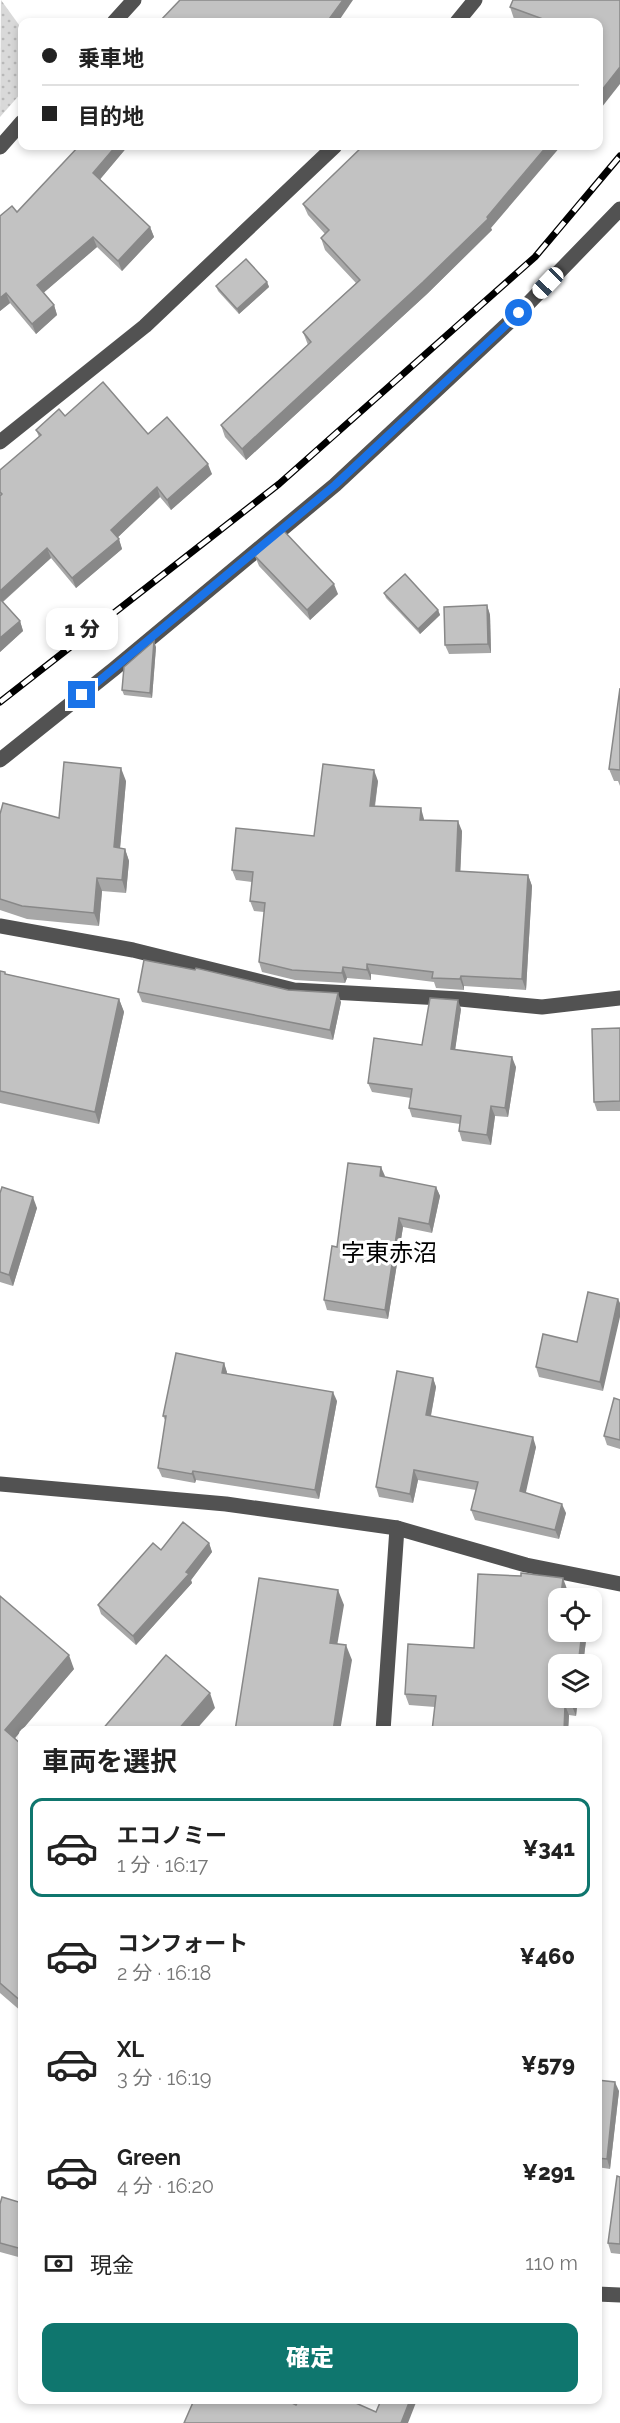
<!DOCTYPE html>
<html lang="ja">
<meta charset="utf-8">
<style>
:root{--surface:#fff;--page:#f2f2f2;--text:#222;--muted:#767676;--line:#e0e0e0;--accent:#0f766e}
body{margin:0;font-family:Raleway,"Noto Sans JP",sans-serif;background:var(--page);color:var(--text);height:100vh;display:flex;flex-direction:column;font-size:22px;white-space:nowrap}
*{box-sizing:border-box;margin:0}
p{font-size:20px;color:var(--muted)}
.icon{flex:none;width:33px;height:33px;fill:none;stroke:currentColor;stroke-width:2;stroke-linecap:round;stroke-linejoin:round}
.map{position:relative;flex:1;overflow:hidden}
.side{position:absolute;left:18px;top:1726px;width:584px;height:678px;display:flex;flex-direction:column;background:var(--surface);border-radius:12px;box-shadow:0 3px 9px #0003}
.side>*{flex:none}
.top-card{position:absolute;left:18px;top:18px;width:585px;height:132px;border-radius:12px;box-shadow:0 3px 9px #0003;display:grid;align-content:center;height:132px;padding:0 24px;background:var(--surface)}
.tools{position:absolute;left:548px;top:1588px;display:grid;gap:12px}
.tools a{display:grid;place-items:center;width:54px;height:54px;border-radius:12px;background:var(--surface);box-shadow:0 3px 9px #0003;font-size:30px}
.end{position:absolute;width:27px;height:27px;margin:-14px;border:8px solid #1a73e8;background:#fff;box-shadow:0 0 0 3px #fff}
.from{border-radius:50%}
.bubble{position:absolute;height:42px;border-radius:12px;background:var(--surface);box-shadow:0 3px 9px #0003;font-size:20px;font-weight:800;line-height:42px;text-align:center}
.car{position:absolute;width:18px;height:36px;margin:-18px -9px;border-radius:8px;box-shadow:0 0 4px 2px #0007;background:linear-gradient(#fff 24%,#345 0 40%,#fff 0 76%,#345 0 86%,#fff 0)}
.top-card b{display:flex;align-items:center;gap:21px;height:57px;font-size:22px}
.top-card b+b{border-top:2px solid var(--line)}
.top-card i{width:15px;height:15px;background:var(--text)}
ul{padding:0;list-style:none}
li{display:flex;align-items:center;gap:18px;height:99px;margin:0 12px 9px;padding:0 12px;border:3px solid transparent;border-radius:12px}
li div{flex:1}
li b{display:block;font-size:22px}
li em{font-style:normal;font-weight:800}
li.on{border-color:var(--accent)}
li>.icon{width:54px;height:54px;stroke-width:1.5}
h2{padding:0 24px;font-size:27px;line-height:72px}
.pay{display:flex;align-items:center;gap:15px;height:66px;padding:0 24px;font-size:22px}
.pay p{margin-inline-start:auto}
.primary-button{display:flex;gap:12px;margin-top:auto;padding:12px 24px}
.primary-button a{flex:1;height:69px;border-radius:12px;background:var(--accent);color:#fff;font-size:24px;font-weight:800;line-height:69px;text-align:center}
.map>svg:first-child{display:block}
</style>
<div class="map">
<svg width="620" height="2423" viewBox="0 0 620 2423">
<defs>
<pattern id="park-dots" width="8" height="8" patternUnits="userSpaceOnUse" patternTransform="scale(1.5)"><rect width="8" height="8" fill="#d9d9d9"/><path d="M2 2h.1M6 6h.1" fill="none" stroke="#b8b8b8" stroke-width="1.8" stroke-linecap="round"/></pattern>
</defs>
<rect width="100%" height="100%" fill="#fff"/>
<path fill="url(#park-dots)" d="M1,0l21,29v63l-22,25z"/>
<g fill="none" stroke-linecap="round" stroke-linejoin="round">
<g stroke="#525252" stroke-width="15">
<path d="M114,22l20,-22"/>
<path d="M457,22l18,-22"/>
<path d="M0,147l22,-25"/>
<path d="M0,442l145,-116 190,-180"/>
<path d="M0,760l114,-91 221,-184 184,-172 101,-104"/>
<path d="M0,926l133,24 161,40 166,9 82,8 78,-9"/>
<path d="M0,1484l226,20 171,24 129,37 94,19"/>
<path d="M383,1731l14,-203"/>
<path d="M597,2294l23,1"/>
</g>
<defs>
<path id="rail" d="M0,702l279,-218 256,-227 85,-101"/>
</defs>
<use href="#rail" stroke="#000" stroke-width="7"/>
<use href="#rail" stroke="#fff" stroke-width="4.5" stroke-dasharray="14" stroke-linecap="butt"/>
</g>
<g fill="#a7a7a7">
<path d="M620,0l-22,22h-73l-11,-3 -4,-12z"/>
<path d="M79,146h49l-28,33 50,48 4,10 -32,34 -25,-24 -54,46 11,12 3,10 -21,19 -26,-31 -10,8v-95l17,-4z"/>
<path d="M303,204l188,24 1,2 -65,64 -181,166 -21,-23 -4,-12 87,-80 -5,-13 53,-49 -31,-33 -4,-12 4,-4 -17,-19z"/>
<path d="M267,282l2,5 -30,27 -21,-23 -2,-5z"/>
<path d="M65,416l83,18 64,40 -41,36 -11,-13 -42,40 4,12 -46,39 -25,-30 -48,44 17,19 3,10 -23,21v-182l39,-33 -3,-7z"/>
<path d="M255,556l83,38 -28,26 -51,-54z"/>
<path d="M384,593l54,17 2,5 -20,19 -34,-36z"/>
<path d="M487,605l3,10 1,38 -42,1 -4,-9z"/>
<path d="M156,647l-4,51 -28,-3 -2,-5z"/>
<path d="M620,688v98l-2,-5h-4l-5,-12z"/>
<path d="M126,781l-6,67 5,1 4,12 -3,32 -24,-2 -3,35 -72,-7 -27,-9v-96l59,4z"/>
<path d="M378,781l-3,26 49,12v1l38,11 -2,40 68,4 4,11 -6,104 -62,-4v4l-28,-2 -2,-6 -63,-8v6l-24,-2 -2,5 -50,-3 -33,-8 -3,-10 5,-50 -10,-1 -4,-10 2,-19 -16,-2 -4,-10 82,-34z"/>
<path d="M0,971l6,3 113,25 5,13 -25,112 -99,-21z"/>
<path d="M138,992l203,10 -8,38 -191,-38z"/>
<path d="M461,1009l-6,40 61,18 -8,50 -13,-1 -4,29 -29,-4 -3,-10 1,-7 -48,-7 -3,-9 2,-10 -39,-6 -4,-9 54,-38z"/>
<path d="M620,1028v83h-23l-3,-9z"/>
<path d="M381,1167l3,10 52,10 4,9 -8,37 -29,-6 -15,92 -61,-9 -3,-10 13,-53z"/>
<path d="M0,1193l37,15 -24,78 -13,-4z"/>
<path d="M588,1292l15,99 -64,-14 -3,-10 41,-25z"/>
<path d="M224,1363l3,11 110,27 -18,98 -123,-19 -1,3 -33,-6 -4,-9 8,-46 -3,-6z"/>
<path d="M433,1378l3,9 -5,29 105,31 -11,46 41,20 -7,26 -84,-19 -4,-10 5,-20 -58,-10 -5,23 -34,-6 -3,-10z"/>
<path d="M620,1400v49l-13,-4 -3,-9z"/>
<path d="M209,1543l3,9 -21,28 1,3 -56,62 -35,-31 -3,-9 63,-55z"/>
<path d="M567,1589l-1,7 21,2v1h-29l29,33 -4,33h-25l20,33 -2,18 -7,-1 -1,16h-136l3,-24 -26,-2 -4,-11 69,-46z"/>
<path d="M0,1596l74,73 -59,69 7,7v267l-22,-19z"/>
<path d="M597,2080l22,11 -9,78 -13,-2z"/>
<path d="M620,2177v77l-9,-1 -3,-10z"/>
<path d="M22,2203v55l-22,-6v-48z"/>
</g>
<g fill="#888">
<path d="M343,0h10l-15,22h-11z"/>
<path d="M620,67v17l-22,28v-17z"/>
<path d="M116,146h12l-31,37 -4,-10z"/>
<path d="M547,146h14l-70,82 1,2 -65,64 -181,166 -4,-11 245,-232z"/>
<path d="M150,227l4,10 -32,34 -4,-10z"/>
<path d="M93,237l4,10 -56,48 -4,-10z"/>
<path d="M267,282l2,5 -30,27 -2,-5z"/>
<path d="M6,293l4,10 -10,8v-13z"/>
<path d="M54,305l3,10 -21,19 -4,-10z"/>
<path d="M208,464l4,10 -41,36 -4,-10z"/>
<path d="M157,487l3,10 -45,43 -4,-10z"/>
<path d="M119,539l3,10 -46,39 -4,-10z"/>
<path d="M47,548l4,10 -51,46v-13z"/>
<path d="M334,584l4,10 -28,26 -3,-10z"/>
<path d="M487,605l3,10 1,38 -3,-9z"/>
<path d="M438,610l2,5 -20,19 -2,-5z"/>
<path d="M20,621l3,10 -23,21v-14z"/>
<path d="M154,641l2,6 -4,51 -2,-5z"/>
<path d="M121,768l5,13 -7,79 -5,-13z"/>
<path d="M374,770l4,11 -5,36 -3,-11z"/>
<path d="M421,808l3,11v11l-4,-10z"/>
<path d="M458,821l4,10 -2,50 -4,-10z"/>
<path d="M125,849l4,12 -3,32 -4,-13z"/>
<path d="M528,875l4,11 -6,104 -4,-11z"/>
<path d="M97,878l5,13 -3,35 -5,-13z"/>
<path d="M367,964l4,10v6l-4,-10z"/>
<path d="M343,967l4,11 -2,5 -3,-10z"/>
<path d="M461,976l3,10v4l-4,-11z"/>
<path d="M338,993l3,9 -8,38 -3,-10z"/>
<path d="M119,999l5,13 -25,112 -4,-12z"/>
<path d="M458,1000l3,9 -7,49 -3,-9z"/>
<path d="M512,1057l4,10 -8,50 -3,-9z"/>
<path d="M491,1106l4,10 -4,29 -4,-10z"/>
<path d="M381,1167l4,9 -2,9 -3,-9z"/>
<path d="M436,1187l4,9 -8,37 -3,-9z"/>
<path d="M33,1197l4,11 -24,78 -4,-11z"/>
<path d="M399,1218l4,9 -15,92 -3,-9z"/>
<path d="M618,1299l2,4v14l-17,74 -3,-9z"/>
<path d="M224,1363l3,9 -2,10 -3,-9z"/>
<path d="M433,1378l3,9 -7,38 -3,-10z"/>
<path d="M333,1392l4,9 -18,98 -4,-9z"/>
<path d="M533,1437l3,10 -12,54 -4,-10z"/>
<path d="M414,1470l4,10 -5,23 -3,-9z"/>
<path d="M193,1471l3,9 -1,3 -3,-9z"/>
<path d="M562,1504l4,9 -7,26 -4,-9z"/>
<path d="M209,1543l3,9 -21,28 1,3 -56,62 -3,-9 53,-64z"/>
<path d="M563,1578l4,11 -1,10 -5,-4z"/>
<path d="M338,1590l6,15 -9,53 -5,-15z"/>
<path d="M582,1632h5l-4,33h-5z"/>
<path d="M346,1645l6,15 -12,71h-7z"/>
<path d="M69,1655l5,14 -64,75 -5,-14z"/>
<path d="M210,1693l5,15 -20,23h-18z"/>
<path d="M573,1698h5l-2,18 -4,-10z"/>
<path d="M565,1705l4,10 -1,16h-4z"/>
<path d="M615,2082l4,9 -9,78 -3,-10z"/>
<path d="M410,2400h7l-9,23h-7z"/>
</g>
<g fill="#c2c2c2" stroke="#888" stroke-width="1.5">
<path d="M180,0h163l-16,22h-168z"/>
<path d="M513,0h107v67l-22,28v-73h-47l-41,-15z"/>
<path d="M79,146h37l-23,27 57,54 -32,34 -25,-24 -56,48 17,20 -22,19 -26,-31 -6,5v-82l12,-10 5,6z"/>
<path d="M363,146h184l-60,71 1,2 -65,63 -181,167 -21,-24 90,-83 -8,-10 57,-52 -39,-42 8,-8 -26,-26z"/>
<path d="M246,259l21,23 -30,27 -21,-23z"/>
<path d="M103,382l45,52 19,-17 41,47 -41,36 -10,-13 -46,43 8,9 -47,39 -25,-30 -47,43v-95l2,-2 -2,-2v-22l41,-35 -5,-5 23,-21 6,7z"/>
<path d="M283,530l51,54 -27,26 -52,-54z"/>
<path d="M405,574l33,36 -20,19 -34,-36z"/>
<path d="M0,599l20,22 -20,17z"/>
<path d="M487,605l1,39 -43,1 -1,-38z"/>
<path d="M154,641l-4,52 -28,-3 2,-23z"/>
<path d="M620,688v82l-11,-1z"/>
<path d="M64,762l57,6 -7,79 11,2 -3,31 -25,-2 -3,35 -72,-7 -22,-7v-85l3,-11 56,15z"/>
<path d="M323,764l51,6 -4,36 51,2 -1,12 38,1 -2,50 72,4 -6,104 -61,-3 -1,3 -28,-1 1,-6 -66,-8v6l-24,-3 -1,6 -50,-3 -33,-8 6,-59 -15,-2 3,-29 -21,-2 4,-42 78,8z"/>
<path d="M144,960l51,10 1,-2 92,22 50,3 -8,37 -192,-38z"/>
<path d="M0,971l5,1v2l114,25 -24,113 -95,-21z"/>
<path d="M430,998l28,2 -7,49 61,8 -7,51 -14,-2 -4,29 -28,-4 2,-15 -52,-8 3,-19 -44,-6 6,-45 48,7z"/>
<path d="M620,1028v73l-26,1 -2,-73z"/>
<path d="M348,1163l33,4 -1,9 56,11 -7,37 -30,-6 -14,92 -61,-10 8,-54 5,1z"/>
<path d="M2,1187l31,10 -24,78 -9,-3v-79z"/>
<path d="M588,1292l30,7 -18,83 -64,-15 7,-33 34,8z"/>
<path d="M176,1353l48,10 -2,10 111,19 -18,98 -122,-19 -1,3 -34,-6 8,-52h-3z"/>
<path d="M397,1371l36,7 -7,37 107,22 -13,54 42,13 -7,26 -84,-20 7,-28 -64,-12 -4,24 -34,-7z"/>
<path d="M614,1398l6,2v40l-16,-4z"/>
<path d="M183,1522l26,21 -23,29 3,2 -56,62 -35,-31 55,-62 8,7z"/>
<path d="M521,1573l42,5 -2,17 26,3 -1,1h-28v33h24l-4,33h-20v33h15l-1,8 -7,-1 -1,26h-132l4,-35 -31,-2 3,-50 66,4 4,-74 43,2z"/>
<path d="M259,1578l79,12 -8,53 16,2 -13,86h-98z"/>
<path d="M0,1596l69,59 -64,75 17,15v257l-22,-19z"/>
<path d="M166,1655l44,38 -33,38h-76z"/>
<path d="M597,2080l18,2 -8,77 -10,-1z"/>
<path d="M617,2176l3,1v67l-12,-1z"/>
<path d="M2,2197l20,6v46l-22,-6v-39z"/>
<path d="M194,2400h92l10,5 3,-5h50l27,12 5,-12h29l-9,23h-217z"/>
</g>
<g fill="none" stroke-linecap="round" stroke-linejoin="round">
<path stroke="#1a73e8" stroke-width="8" d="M82,695l253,-210 184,-172"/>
</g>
<g text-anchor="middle" stroke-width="6" stroke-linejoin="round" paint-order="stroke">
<g font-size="24" fill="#000" stroke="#fff">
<text x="389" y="1261">字東赤沼</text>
</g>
</g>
</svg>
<div class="tools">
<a><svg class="icon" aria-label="locate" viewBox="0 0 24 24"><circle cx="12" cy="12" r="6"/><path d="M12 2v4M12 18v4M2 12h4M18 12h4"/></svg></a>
<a><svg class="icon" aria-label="layers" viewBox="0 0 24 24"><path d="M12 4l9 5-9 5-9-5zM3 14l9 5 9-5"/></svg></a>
</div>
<i class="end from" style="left:519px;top:313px"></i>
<i class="end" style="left:82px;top:695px"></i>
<div class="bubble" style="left:46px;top:608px;width:72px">1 分</div>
<i class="car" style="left:548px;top:283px;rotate:224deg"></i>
<div class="top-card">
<b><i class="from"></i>乗車地</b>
<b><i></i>目的地</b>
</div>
<section class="side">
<h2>車両を選択</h2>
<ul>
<li class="on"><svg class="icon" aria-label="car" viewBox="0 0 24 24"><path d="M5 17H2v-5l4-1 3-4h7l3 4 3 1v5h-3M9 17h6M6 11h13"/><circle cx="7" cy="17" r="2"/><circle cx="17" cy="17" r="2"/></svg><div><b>エコノミー</b><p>1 分 · 16:17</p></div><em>¥341</em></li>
<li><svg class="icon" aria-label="car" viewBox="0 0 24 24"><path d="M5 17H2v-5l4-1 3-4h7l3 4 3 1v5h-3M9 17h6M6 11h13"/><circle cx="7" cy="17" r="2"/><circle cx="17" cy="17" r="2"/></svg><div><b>コンフォート</b><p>2 分 · 16:18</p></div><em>¥460</em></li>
<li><svg class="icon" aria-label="car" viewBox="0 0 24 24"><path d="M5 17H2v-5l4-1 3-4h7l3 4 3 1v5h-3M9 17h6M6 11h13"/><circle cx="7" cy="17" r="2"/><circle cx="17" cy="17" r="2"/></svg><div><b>XL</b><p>3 分 · 16:19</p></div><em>¥579</em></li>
<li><svg class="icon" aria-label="car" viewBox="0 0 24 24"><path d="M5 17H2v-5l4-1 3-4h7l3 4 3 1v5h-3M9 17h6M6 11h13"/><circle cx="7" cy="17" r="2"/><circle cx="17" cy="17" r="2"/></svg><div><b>Green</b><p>4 分 · 16:20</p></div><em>¥291</em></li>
</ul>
<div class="pay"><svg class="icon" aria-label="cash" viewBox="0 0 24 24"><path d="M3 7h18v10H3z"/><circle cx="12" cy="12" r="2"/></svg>現金<p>110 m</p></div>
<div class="primary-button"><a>確定</a></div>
</section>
</div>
